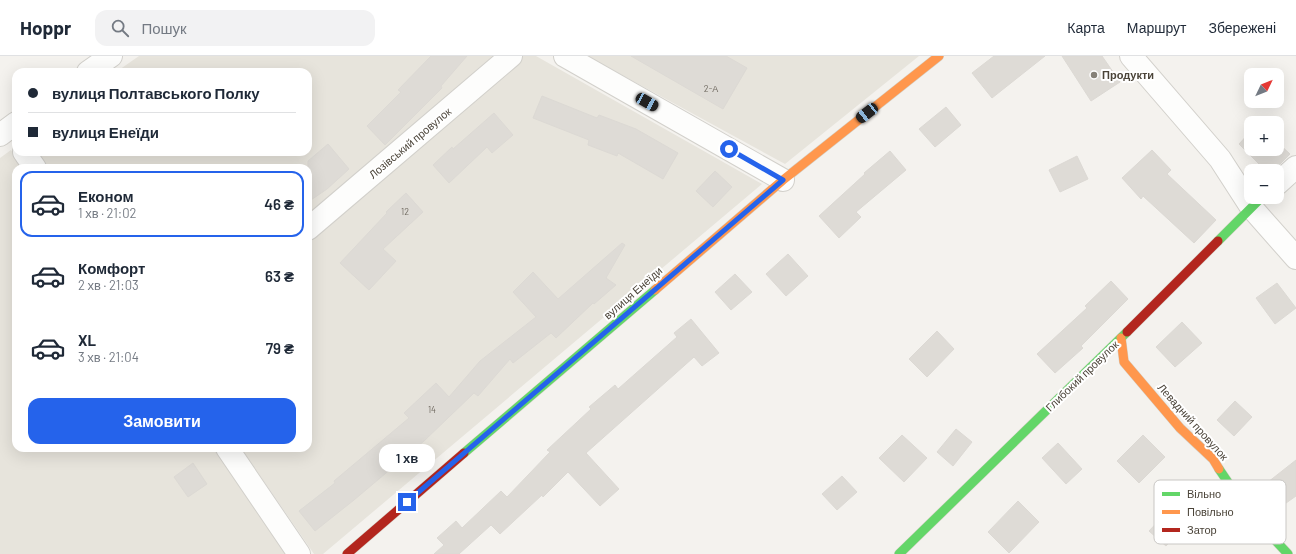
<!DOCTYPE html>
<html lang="uk">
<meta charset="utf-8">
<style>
:root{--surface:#fff;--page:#f2f2f3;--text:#1f2937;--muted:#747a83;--line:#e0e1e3;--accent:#2563eb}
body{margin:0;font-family:Barlow,sans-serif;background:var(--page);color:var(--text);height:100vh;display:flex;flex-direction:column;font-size:15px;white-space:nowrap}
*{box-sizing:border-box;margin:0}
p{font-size:13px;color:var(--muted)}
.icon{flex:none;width:22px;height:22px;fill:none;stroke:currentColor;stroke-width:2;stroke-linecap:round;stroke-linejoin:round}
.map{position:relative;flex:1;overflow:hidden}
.side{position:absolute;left:12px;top:108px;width:300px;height:288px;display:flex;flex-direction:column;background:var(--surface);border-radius:12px;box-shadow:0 4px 16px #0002}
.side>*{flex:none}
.guide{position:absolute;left:12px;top:12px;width:300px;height:88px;border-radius:12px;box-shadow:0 4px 16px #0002;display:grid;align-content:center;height:88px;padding:0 16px;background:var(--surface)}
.needle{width:26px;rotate:47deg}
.tools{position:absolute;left:1244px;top:12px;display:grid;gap:8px}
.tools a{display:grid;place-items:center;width:40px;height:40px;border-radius:8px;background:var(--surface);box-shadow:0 4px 16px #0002;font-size:20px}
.end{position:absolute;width:18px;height:18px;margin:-9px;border:5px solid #2563eb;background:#fff;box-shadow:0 0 0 2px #fff}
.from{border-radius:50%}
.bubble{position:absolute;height:28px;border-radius:12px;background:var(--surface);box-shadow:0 4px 16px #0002;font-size:13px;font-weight:600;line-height:28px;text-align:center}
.car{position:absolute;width:12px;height:24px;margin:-12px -6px;border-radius:5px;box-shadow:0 0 3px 1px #0007;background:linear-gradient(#222 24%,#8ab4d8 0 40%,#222 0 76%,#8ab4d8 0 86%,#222 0)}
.guide b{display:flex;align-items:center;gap:14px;height:38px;font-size:15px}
.guide b+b{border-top:1px solid var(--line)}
.guide i{width:10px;height:10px;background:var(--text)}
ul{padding:7px 0 0;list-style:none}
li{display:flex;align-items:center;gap:12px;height:66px;margin:0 8px 6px;padding:0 8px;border:2px solid transparent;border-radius:12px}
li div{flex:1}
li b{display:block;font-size:15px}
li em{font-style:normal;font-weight:600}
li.current{border-color:var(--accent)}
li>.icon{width:36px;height:36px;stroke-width:1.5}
.action{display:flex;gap:8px;margin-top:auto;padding:8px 16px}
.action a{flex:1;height:46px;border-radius:12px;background:var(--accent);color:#fff;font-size:16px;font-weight:600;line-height:46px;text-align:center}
header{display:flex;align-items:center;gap:24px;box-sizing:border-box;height:56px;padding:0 20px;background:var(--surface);border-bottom:1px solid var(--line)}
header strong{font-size:19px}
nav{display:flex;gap:22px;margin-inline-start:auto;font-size:14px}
.search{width:280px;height:36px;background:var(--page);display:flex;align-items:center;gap:10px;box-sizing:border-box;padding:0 14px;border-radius:12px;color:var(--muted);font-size:15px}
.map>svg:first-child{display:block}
</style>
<header>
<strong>Hoppr</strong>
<div class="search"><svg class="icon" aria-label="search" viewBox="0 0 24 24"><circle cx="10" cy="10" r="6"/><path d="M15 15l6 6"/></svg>Пошук</div>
<nav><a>Карта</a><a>Маршрут</a><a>Збережені</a></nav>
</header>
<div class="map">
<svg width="1296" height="498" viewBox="0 0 1296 498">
<rect width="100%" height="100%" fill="#f4f2ee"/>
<g fill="#e7e4dc">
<path d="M139,0h397l226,128 -439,370h-9l-73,-106h67v-280h-259l-12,-16h271v-80h-192z"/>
<path d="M587,0h332l-134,108z"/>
<path d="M11,94l11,18h-6v280h198l72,106h-286v-396z"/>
</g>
<g fill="#dedbd6" stroke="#dcd9d4">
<path d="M431,0h36l-26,30 1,2 -57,57 -18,-19 34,-34 -3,-2z"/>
<path d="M631,0h95l21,12 -24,41z"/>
<path d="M994,0h51l-53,42 -20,-25z"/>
<path d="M1062,0h40l18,26 -29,19z"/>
<path d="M542,40l55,22 2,-3 37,14 42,24 -15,26 -45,-26 -1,3 -29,-11 1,-5 -56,-22z"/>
<path d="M946,51l15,18 -26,22 -16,-18z"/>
<path d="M494,57l19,22 -21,18 -5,-6 -38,36 -16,-18 19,-18 1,2z"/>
<path d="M1251,75v18h26v-7l13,12 -17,17h-7l-27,-27z"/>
<path d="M328,88l21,25 -22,20 -19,13v-41z"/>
<path d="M1152,94l19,20 -4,4 49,46 -22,23 -51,-47 -2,3 -19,-21z"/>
<path d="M890,95l16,19 -50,42 5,5 -22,21 -20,-22 46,-42 -1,-1z"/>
<path d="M1077,100l11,23 -28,13 -11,-22z"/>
<path d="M715,115l17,16 -19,20 -17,-16z"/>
<path d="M406,137l17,19 -40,37 13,12 -27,29 -29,-27 47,-50 -1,-1z"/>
<path d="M622,187l3,2 -19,33 10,7 -22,19 -1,-1 -37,35 -5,-5 -38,30 -3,-4 -32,37 -4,-3 -50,48 -70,59 -39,31 -16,-20 36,-28 -1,-2 75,-63 -5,-5 32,-30 13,14 31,-36 56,-44 -23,-25 20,-20 25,27z"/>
<path d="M788,198l20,22 -22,20 -20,-22z"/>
<path d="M735,218l17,18 -21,18 -16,-18z"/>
<path d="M1111,225l17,18 -47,47 2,2 -28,25 -18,-19 50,-46 -2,-2z"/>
<path d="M1277,227l19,25 -21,16 -19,-26z"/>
<path d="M691,263l28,34 -17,13 -8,-9 -108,96 33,36 -19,17 -32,-34 -25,25 -1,-2 -42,39 -9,-9 -32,29h-25l10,-9 -7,-7 19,-17 6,7 39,-37 6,6 43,-45 -3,-2 44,-41 -2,-2 26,-22 3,4 59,-52 -3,-4z"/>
<path d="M1182,266l20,21 -27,24 -19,-20z"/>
<path d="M937,275l17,18 -27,28 -18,-18z"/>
<path d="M1235,345l17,16 -18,19 -17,-16z"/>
<path d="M956,373l16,13 -19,24 -16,-14z"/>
<path d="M902,379l25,23 -23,24 -25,-24z"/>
<path d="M1143,379l22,22 -26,26 -22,-22z"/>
<path d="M1058,387l24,26 -16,15 -24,-26z"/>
<path d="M1296,404v36l-17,12 -16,-22z"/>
<path d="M193,407l14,21 -19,13 -14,-20z"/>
<path d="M842,420l15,16 -20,18 -15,-16z"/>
<path d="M1184,438l16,16 -34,36 -17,-15z"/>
<path d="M1018,445l21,21 -30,31 -21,-21z"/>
</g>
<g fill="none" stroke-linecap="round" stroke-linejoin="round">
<defs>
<g id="street">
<path d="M565,0l218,124"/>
<path d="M1131,0l89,103 31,48 45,51"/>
<path d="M88,16l23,-16"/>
<path d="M0,79l16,-12"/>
<path d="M24,96l11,16"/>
<path d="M1277,128l19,-17"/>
<path d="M308,173l203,-173"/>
<path d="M227,392l72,106"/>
</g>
<g id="fast">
<path d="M1218,185l44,-44"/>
<path d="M464,397l191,-163"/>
<path d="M1219,413l27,40 42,45"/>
<path d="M899,498l228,-222"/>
</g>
<g id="slow">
<path d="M655,234l128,-110 156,-124"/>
<path d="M1121,282l3,24 56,66 33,31 6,10"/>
</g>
<g id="jam">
<path d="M1127,276l91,-91"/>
<path d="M347,498l117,-101"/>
</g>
</defs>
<use href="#street" stroke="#d2d0cb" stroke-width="24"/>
<use href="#fast" stroke="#d3cfc5" stroke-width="10"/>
<use href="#slow" stroke="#d3cfc5" stroke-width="10"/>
<use href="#jam" stroke="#d3cfc5" stroke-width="10"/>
<use href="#street" stroke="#fdfdfc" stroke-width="22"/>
<use href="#fast" stroke="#63d668" stroke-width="9"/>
<use href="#slow" stroke="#ff974d" stroke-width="9"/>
<use href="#jam" stroke="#b3261e" stroke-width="9"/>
</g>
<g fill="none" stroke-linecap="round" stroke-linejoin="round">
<path stroke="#2563eb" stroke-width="5" d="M407,446l376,-322 -54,-31"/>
</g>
<circle fill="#868178" stroke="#fff" stroke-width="1.5" cx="1094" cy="19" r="4"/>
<g text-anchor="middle" stroke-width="4" stroke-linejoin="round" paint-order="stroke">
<g font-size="9" fill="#706a61">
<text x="711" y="36">2-А</text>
<text x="405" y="159">12</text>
<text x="432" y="357">14</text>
</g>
<g font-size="11" font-weight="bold" fill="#4b4439" stroke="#fff" text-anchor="start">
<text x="1102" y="23">Продукти</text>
</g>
<g font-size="11" fill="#4b4439" stroke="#fff">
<text transform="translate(410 87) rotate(-40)" y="4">Лозівський провулок</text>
<text transform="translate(633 237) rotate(-41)" y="4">вулиця Енеїди</text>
<text transform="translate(1082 320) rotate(-44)" y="4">Глибокий провулок</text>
<text transform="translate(1193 366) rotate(48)" y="4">Левадний провулок</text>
</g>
</g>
<rect x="1154" y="424" width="132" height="64" rx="6" fill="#fff" stroke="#c9c7c4" stroke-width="1"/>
<rect x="1162" y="436" width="18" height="4" fill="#63d668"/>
<rect x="1162" y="454" width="18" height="4" fill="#ff974d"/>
<rect x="1162" y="472" width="18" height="4" fill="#b3261e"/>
<g font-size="11" fill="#4b4439">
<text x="1187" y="442">Вільно</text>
<text x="1187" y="460">Повільно</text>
<text x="1187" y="478">Затор</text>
</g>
</svg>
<div class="tools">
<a><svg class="needle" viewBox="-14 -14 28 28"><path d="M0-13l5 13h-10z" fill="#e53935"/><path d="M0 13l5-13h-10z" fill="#747a83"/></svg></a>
<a>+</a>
<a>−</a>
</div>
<i class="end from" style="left:729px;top:93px"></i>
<i class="end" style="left:407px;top:446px"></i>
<div class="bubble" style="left:379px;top:388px;width:56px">1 хв</div>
<i class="car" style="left:647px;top:46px;rotate:119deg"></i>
<i class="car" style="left:867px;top:57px;rotate:232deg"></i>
<div class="guide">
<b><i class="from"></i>вулиця Полтавського Полку</b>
<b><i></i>вулиця Енеїди</b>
</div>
<section class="side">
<ul>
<li class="current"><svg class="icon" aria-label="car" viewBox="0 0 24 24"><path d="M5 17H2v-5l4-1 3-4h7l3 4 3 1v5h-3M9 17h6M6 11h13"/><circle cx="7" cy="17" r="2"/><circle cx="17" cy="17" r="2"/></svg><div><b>Економ</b><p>1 хв · 21:02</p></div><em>46 ₴</em></li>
<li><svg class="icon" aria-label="car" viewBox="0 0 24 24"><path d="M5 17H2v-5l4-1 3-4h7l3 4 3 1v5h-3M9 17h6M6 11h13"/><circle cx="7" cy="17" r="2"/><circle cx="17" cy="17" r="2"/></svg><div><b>Комфорт</b><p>2 хв · 21:03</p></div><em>63 ₴</em></li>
<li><svg class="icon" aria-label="car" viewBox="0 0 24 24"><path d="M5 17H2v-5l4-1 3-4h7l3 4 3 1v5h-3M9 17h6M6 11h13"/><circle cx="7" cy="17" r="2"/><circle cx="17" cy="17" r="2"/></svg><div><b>XL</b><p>3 хв · 21:04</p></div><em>79 ₴</em></li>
</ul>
<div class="action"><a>Замовити</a></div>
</section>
</div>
